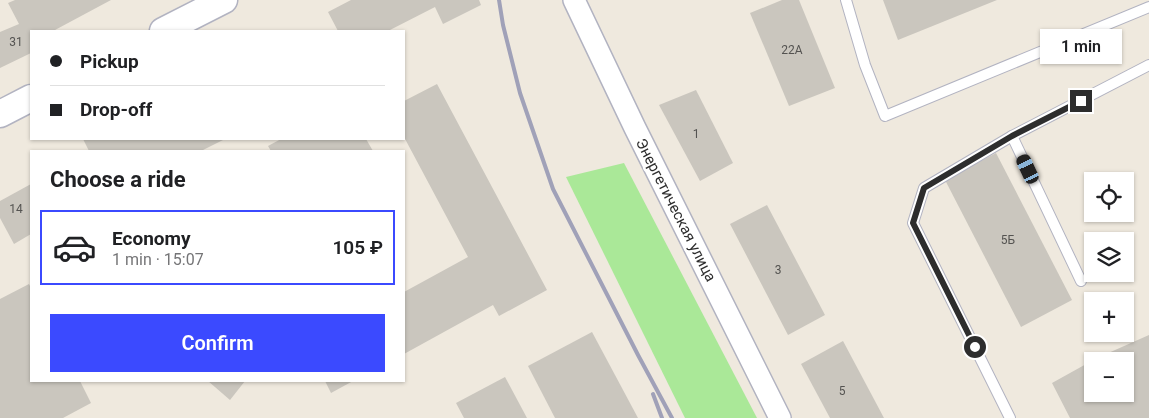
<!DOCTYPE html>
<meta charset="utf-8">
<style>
:root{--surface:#fff;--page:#f2f2f2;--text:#202124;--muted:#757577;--line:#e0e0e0;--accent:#3b4aff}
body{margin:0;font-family:Roboto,sans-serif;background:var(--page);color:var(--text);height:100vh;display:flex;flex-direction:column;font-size:19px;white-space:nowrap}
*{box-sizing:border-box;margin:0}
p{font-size:16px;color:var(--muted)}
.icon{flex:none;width:28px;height:28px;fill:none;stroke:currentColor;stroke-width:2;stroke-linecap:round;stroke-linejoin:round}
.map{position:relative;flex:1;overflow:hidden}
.panel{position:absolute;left:30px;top:150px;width:375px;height:232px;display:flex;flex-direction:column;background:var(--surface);border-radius:0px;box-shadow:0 1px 4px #0004}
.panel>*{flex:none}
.banner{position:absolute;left:30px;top:30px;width:375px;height:110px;border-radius:0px;box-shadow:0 1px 4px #0004;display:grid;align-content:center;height:110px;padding:0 20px;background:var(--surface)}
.tools{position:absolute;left:1084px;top:172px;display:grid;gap:10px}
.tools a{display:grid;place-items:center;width:50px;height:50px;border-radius:0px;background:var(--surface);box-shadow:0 1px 4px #0004;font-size:25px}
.end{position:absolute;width:22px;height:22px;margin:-11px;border:6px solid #2d2d2d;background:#fff;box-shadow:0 0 0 2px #fff}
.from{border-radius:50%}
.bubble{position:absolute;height:35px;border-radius:0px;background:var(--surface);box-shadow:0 1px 4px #0004;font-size:16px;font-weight:600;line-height:35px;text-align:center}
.car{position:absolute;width:15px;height:30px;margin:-15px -8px;border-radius:6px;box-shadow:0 0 4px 1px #0007;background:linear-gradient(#222 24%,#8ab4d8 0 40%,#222 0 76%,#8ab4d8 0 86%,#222 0)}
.banner b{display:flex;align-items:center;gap:18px;height:48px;font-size:19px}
.banner b+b{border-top:1px solid var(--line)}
.banner i{width:12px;height:12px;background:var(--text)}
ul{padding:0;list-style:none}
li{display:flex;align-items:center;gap:15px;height:75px;margin:0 10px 8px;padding:0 10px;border:2px solid transparent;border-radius:0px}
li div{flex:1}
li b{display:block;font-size:19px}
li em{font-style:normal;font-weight:600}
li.current{border-color:var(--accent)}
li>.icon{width:45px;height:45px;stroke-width:1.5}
h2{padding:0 20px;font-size:22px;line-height:60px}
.primary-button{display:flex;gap:10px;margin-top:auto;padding:10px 20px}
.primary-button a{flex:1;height:58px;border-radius:0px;background:var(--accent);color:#fff;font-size:20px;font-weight:600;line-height:58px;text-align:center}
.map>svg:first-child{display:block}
</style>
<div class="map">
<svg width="1149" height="418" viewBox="0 0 1149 418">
<rect width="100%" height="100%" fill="#efe9de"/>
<path fill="#aae898" d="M624,163l133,255h-72l-119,-241z"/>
<g fill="#cac6be" fill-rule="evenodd">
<path d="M15,0h96l-56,30 1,1h-25v22l-31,15v-36l19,-8 -11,-21z"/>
<path d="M351,0h128l2,5 -38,19 -8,-17 -47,24h-50l-10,-19z"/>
<path d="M782,0h17l36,88 -46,18 -39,-93z"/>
<path d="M883,0h114l-99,40z"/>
<path d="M437,84l110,206 -48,26 -6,-11 -89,49v-62l64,-35 -64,-120v-36z"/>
<path d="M696,90l37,73 -33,18 -41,-76z"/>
<path d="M83,139h142l-24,12h-112z"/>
<path d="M281,139h85l7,12h-102l-3,-5z"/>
<path d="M996,153l76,147 -51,27 -76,-147z"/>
<path d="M31,184v50l-17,10 -14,-26v-17z"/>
<path d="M767,205l58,110 -37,20 -58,-111z"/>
<path d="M29,284l2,4v93h49l11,22 -28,15h-63v-119z"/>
<path d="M592,332l46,86h-83l-27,-52z"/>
<path d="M1149,335v83h-79l-18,-35 45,-25zM1092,361h33v33h-33z"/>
<path d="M843,341l41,77h-54l-29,-54z"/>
<path d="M505,377l22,41h-63l-8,-15z"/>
<path d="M208,381h37l-15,19z"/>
<path d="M325,381h28l-22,12z"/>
</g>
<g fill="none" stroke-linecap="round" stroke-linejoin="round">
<defs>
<g id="service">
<path d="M846,0l19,65 20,51 264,-109"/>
<path d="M1012,136l69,145"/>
<path d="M1010,418l-97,-195 11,-35 88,-52 137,-71"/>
</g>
<path id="minor" d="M574,0l61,128 145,290"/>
<g id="tertiary">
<path d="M163,31l61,-31"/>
<path d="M0,114l31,-16"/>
</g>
</defs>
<use href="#service" stroke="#b2b3c1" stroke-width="12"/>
<use href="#minor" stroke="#b2b3c1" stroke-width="24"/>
<use href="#tertiary" stroke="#b2b3c1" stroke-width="29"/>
<use href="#service" stroke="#fff" stroke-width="10"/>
<use href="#minor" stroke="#fff" stroke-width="21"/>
<use href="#tertiary" stroke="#fff" stroke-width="26"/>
<g stroke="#a0a1b8" stroke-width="4">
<path d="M499,0l4,25 17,68 33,96 85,166 34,63"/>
<path d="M653,394l9,24"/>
</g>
</g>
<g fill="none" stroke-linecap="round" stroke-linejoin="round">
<path stroke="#2d2d2d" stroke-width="6" d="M975,347l-62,-124 11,-35 88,-52 69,-35"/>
</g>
<g text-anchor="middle" stroke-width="5" stroke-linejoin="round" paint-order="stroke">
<g font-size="12" fill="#545351">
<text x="16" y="46">31</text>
<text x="792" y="54">22А</text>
<text x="696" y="138">1</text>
<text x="16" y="213">14</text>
<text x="1008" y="244">5Б</text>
<text x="778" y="274">3</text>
<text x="842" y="395">5</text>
</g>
<g font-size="15" fill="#2d2d2d" stroke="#fff">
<text transform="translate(676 210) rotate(63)" y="5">Энергетическая улица</text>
</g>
</g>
</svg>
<div class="tools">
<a><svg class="icon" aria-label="locate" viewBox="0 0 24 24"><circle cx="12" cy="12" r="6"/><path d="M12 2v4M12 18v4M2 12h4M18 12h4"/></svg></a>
<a><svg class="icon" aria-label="layers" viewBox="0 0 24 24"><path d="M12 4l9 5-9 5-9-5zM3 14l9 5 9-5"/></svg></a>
<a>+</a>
<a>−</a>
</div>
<i class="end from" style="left:975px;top:347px"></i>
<i class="end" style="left:1081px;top:101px"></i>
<div class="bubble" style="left:1040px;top:29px;width:82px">1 min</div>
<i class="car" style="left:1028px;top:169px;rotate:335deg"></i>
<div class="banner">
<b><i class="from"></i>Pickup</b>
<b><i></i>Drop-off</b>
</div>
<section class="panel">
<h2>Choose a ride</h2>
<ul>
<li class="current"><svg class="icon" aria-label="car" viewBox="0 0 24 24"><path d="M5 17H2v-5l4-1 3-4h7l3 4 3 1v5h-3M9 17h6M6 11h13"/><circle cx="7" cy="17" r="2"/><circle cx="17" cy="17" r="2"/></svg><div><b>Economy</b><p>1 min · 15:07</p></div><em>105 ₽</em></li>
</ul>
<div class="primary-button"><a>Confirm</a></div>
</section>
</div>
